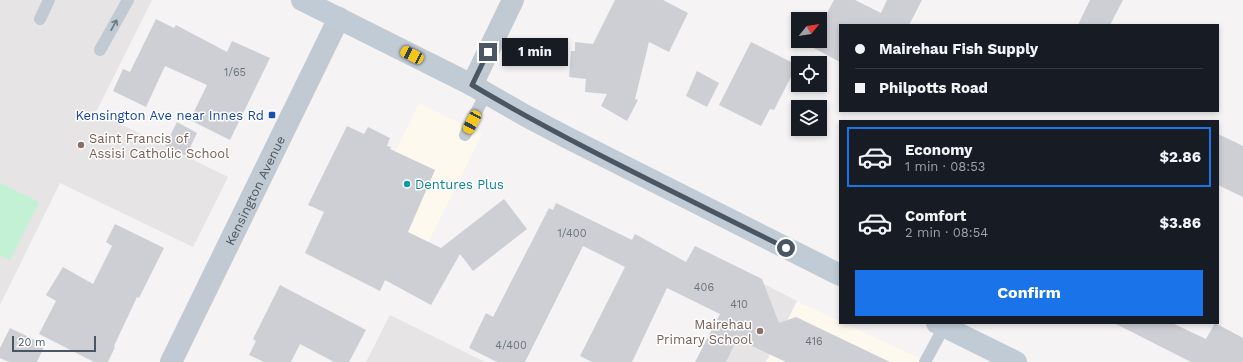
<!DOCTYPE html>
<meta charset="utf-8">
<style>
:root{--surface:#171b24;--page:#242831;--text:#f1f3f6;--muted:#9ea1a6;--line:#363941;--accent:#1a73e8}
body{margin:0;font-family:"Work Sans",sans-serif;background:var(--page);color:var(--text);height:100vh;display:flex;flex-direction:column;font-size:15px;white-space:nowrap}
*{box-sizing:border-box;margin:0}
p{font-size:13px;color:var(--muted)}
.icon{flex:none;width:22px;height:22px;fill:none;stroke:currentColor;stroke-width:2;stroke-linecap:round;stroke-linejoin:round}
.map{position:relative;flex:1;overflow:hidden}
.panel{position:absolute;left:839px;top:120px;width:380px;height:204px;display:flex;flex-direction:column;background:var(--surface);border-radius:0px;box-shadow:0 2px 6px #0003}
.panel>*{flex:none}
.hud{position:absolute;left:839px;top:24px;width:380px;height:88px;border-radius:0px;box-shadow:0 2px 6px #0003;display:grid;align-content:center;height:88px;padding:0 16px;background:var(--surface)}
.needle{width:26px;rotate:60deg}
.fabs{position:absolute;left:791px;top:12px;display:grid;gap:8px}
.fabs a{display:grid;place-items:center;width:36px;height:36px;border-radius:0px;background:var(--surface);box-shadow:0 2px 6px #0003;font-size:20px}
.scale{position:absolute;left:12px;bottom:10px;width:84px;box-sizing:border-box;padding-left:4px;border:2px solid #4a5661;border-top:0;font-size:11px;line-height:14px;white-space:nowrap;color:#4a5661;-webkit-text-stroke:3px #fff;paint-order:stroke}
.end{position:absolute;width:18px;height:18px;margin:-9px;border:5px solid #4a5661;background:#fff;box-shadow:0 0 0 2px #fff}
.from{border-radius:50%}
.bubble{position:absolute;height:28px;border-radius:0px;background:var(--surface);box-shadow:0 2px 6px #0003;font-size:13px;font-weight:700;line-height:28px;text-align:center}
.car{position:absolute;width:12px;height:24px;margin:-12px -6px;border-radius:5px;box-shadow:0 0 3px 1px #0007;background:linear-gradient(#f5c518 24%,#345 0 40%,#f5c518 0 76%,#345 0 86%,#f5c518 0)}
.hud b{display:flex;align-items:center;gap:14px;height:38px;font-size:15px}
.hud b+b{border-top:1px solid var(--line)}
.hud i{width:10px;height:10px;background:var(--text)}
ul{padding:7px 0 0;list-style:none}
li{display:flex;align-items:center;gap:12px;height:60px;margin:0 8px 6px;padding:0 8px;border:2px solid transparent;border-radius:0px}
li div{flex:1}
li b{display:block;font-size:15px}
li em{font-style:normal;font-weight:700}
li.current{border-color:var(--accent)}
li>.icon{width:36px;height:36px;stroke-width:1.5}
.cta{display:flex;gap:8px;margin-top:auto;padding:8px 16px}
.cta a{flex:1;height:46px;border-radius:0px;background:var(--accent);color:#fff;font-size:16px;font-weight:700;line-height:46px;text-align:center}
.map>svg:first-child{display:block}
</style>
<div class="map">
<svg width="1243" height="362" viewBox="0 0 1243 362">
<rect width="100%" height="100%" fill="#f5f3f3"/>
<g fill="#fdf9ef">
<path d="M419,103l63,31 -69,140 -63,-31z"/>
<path d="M797,301l43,20v2h4l83,39h-161z"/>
</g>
<g fill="#e6e4e5">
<path d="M0,0h152l-56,112 132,65 -35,70 -133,-64 -60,122z"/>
<path d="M762,283l35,18 -31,61h-43z"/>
<path d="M390,315l95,47h-119z"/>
</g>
<path fill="#c3f1d5" d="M0,183l39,19 -29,58 -10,-5z"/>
<g fill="#cdcfd5">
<path d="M615,0h48l25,13 -19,39 -20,-10 -14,57 3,1 -11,21 -26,-15 6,-12 -22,-2 1,-13 -17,-2 2,-26h4v-9l18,2z"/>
<path d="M834,0h21l26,13 6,-13h35l-13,25h-69v37l-30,-16 2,-5h8v-15z"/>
<path d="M1090,0h33l-13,25h-32z"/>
<path d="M156,19l18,9 2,-3 51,27 5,-11 38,17 -40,82 -40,-20 17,-35 -42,-19 -19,41 -33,-16 10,-22 7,3z"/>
<path d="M751,42l46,23 -23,45 -4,-1 -9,17 -42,-21z"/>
<path d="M697,71l22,12 -12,24 -21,-11z"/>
<path d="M177,122l20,11 -11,23 -21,-10z"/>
<path d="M347,126l17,8 4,-7 22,11 -3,8 4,1 -1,2 45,21 -27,62 33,16 63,-49 23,30 -54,42 -13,-17 -29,51 -46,-25 -5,11 -75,-38 19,-41 -16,-7z"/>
<path d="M1218,134l25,12v51l-25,-12z"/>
<path d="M556,203l76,37 3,-6 51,28 9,-16 67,33 17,44 17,-6 94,45h-104l-49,-23 -11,23h-31l25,-48 -53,-26 -35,74h-40l-12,-6 45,-89 -42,-21 -58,116h-28l-28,-14 17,-35 7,4 56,-109 4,2z"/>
<path d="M115,224l49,24 -25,50 -2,-1 -23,49 1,1 -7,15h-14l-55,-28 17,-33 -10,-6 17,-28 30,17 19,-38 -6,-4z"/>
<path d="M280,285l86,45 -17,32h-15l-34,-18 -9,18h-27l-15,-7 7,-14 -3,-2z"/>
<path d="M1114,323h58l34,16 9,-16 28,15v24h-52z"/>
<path d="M10,328l35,17 -8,17h-28l-9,-4v-10z"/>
</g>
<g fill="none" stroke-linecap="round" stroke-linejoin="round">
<g stroke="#c1cad2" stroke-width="12">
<path d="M40,19l9,-19"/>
<path d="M100,50l28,-50"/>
<path d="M465,135l21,-42"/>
<path d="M925,362l19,-35"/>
</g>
<g stroke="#c1cad2" stroke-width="22">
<path d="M472,85l41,-85"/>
<path id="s1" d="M171,362l168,-344"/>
</g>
<g stroke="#c1cbd6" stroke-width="22">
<path d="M302,0l170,85 54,31 42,22 272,137"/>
<path d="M937,323l79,39"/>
</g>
</g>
<defs><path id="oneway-shaft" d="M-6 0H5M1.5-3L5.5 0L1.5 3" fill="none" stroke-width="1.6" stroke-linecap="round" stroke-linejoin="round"/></defs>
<use stroke="#6e7983" href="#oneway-shaft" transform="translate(114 25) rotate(-61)"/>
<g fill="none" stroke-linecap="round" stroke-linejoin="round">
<path stroke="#4a5661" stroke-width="5" d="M488,52l-16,33c101,60 209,110 314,163"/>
</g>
<rect fill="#1a4fb4" stroke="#fff" stroke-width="1.5" x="268" y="111" width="8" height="8" rx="2"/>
<g fill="#8d6e63" stroke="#fff" stroke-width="1.5">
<circle cx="81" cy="145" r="4"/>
<circle cx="760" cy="331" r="4"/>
</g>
<circle fill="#0f9aa8" stroke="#fff" stroke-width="1.5" cx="407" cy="184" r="4"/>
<g text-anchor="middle" stroke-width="3" stroke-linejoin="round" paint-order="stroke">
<g font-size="11" fill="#6b747e">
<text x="235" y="76">1/65</text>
<text x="572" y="237">1/400</text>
<text x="704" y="291">406</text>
<text x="739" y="308">410</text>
<text x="814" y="345">416</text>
<text x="511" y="349">4/400</text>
</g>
<g font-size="13" fill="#164399" stroke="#fff" text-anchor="end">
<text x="264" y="120">Kensington Ave near Innes Rd</text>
</g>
<g font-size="13" fill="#785e54" stroke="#fff" text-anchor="start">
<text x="89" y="143">Saint Francis of<tspan x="89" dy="15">Assisi Catholic School</tspan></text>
<text x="752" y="329" text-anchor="end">Mairehau<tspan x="752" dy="15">Primary School</tspan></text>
</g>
<g font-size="13" fill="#0d838f" stroke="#fff" text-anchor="start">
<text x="415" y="189">Dentures Plus</text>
</g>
<g font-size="13" fill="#4a5661" stroke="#fff">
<text dy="5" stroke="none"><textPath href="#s1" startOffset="191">Kensington Avenue</textPath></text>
</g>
</g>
</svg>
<div class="fabs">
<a><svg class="needle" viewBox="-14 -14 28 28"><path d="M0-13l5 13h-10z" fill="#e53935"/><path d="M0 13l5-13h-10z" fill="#9ea1a6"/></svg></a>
<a><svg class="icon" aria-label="locate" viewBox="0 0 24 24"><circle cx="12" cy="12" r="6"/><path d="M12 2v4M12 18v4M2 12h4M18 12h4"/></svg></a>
<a><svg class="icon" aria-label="layers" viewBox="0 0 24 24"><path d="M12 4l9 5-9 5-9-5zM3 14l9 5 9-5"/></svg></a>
</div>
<div class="scale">20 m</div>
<i class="end from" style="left:786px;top:248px"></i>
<i class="end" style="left:488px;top:52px"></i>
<div class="bubble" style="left:502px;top:38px;width:66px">1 min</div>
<i class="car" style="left:412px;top:55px;rotate:297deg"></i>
<i class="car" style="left:472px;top:122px;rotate:208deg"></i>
<div class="hud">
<b><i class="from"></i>Mairehau Fish Supply</b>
<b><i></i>Philpotts Road</b>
</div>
<section class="panel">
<ul>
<li class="current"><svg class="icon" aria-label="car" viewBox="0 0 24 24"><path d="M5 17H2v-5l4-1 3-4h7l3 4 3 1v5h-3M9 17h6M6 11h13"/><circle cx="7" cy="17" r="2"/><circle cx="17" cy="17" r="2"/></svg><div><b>Economy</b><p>1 min · 08:53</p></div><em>$2.86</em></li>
<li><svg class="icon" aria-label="car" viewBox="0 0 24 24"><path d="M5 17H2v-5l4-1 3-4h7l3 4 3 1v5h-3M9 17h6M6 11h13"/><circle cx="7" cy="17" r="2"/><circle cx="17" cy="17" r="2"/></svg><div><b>Comfort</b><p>2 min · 08:54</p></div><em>$3.86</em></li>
</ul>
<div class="cta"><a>Confirm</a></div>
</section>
</div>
